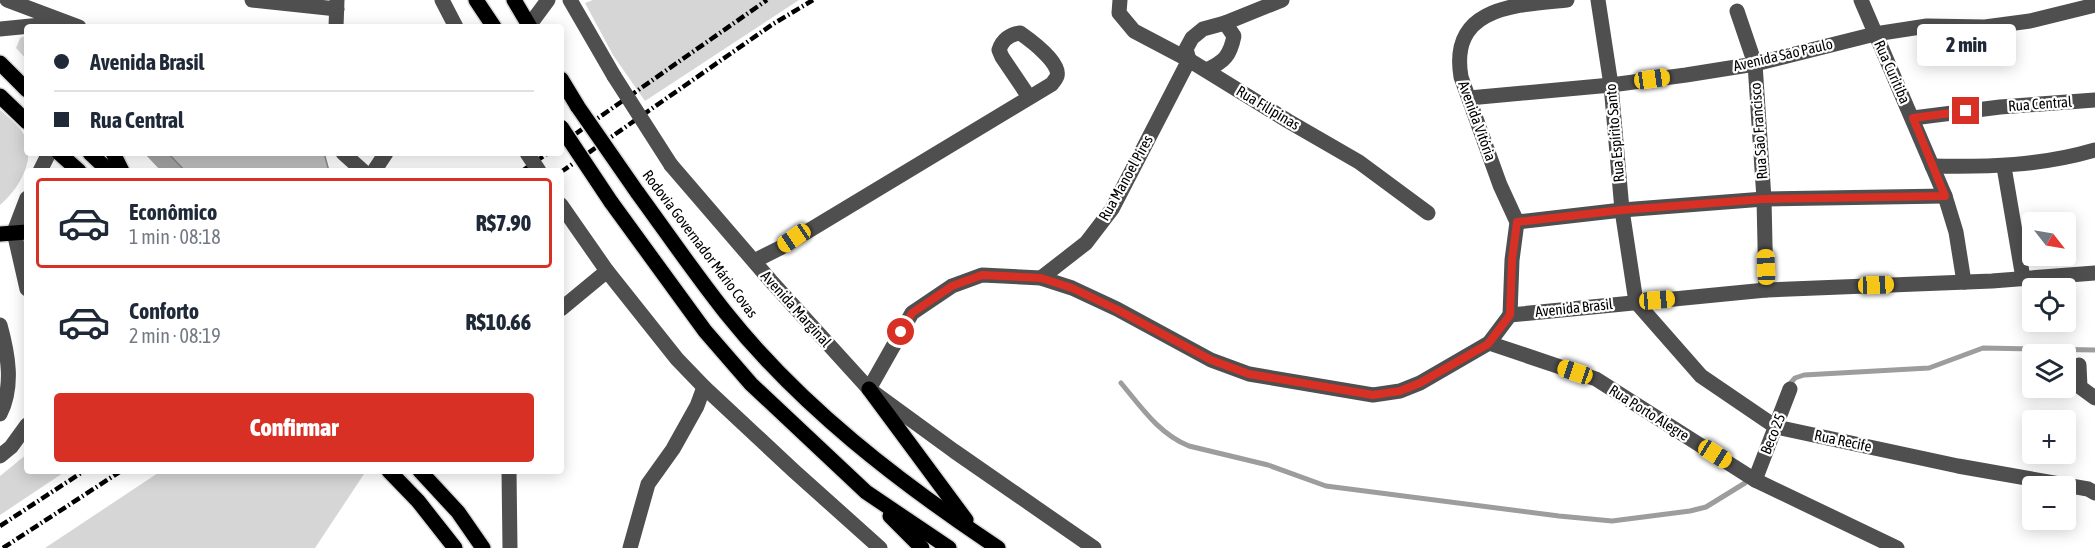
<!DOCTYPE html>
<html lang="pt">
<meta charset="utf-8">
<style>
:root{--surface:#fff;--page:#f6f6f7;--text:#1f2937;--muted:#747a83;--line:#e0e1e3;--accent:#d93025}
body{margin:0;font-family:"Asap Condensed",sans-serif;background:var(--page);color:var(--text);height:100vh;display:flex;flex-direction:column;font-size:22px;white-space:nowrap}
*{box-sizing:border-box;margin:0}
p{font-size:20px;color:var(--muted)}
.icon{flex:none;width:33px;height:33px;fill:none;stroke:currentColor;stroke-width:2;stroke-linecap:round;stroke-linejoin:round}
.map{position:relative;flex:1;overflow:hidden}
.sheet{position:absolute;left:24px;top:168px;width:540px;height:306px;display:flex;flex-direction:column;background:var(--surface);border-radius:6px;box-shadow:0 3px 15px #0003}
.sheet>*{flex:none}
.guide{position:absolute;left:24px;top:24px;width:540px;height:132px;border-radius:6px;box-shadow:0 3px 15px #0003;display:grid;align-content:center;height:132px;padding:0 30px;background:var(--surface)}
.needle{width:39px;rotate:121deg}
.buttons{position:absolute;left:2022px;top:212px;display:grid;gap:12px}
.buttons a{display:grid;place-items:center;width:54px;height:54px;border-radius:6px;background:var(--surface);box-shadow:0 3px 15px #0003;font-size:30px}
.end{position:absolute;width:27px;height:27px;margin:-14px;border:8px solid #d93025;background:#fff;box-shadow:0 0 0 3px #fff}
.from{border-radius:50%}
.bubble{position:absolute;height:42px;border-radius:6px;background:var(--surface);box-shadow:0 3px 15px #0003;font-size:20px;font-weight:800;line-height:42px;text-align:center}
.car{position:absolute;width:18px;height:36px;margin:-18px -9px;border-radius:8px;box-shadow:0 0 4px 2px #0007;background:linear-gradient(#f5c518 24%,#345 0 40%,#f5c518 0 76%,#345 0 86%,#f5c518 0)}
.guide b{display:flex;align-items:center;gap:21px;height:57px;font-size:22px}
.guide b+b{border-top:2px solid var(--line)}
.guide i{width:15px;height:15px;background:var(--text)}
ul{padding:10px 0 0;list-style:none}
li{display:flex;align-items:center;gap:18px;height:90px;margin:0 12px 9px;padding:0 18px;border:3px solid transparent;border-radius:6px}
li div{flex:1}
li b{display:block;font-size:22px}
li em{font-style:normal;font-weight:800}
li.on{border-color:var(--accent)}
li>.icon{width:54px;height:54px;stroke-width:1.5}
.action{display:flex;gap:12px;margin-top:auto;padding:12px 30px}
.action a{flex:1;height:69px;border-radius:6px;background:var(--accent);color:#fff;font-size:24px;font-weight:800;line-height:69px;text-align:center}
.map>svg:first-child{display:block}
</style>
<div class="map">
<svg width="2095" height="548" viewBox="0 0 2095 548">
<rect width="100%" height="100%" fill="#fff"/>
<g fill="#d6d6d6">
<path d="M593,0h206l-154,101 -32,-46 -28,-52z"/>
<path d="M27,35v25l-11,-12 4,-10z"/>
<path d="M0,110c9,8 22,17 26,29 9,23 -8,51 -26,66z"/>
<path d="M27,454v17h39l-66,44v-39z"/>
<path d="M161,471h205l-51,77h-270z"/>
</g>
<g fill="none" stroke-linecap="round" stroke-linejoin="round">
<g stroke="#9d9d9d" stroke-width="5">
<path d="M1121,383c20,24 38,51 68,63l79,19 58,21 233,30 53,5 78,-10 16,-4 39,-24"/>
<path d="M1788,386l7,-8 9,-3 125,-7 54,-20 112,2"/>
</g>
<defs>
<g id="major">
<path d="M476,0l18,27"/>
<path d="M514,0l16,27"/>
<path d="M0,63l27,27"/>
<path d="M561,79l17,28"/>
<path d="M0,96l27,26"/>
<path d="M59,153l20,18"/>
<path d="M90,153l19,18"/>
<path d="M113,153l9,18"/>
<path d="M637,192c30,41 58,82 89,121 75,94 173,169 272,235"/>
<path d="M611,202l94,129 46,53 115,108 83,56"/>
<path d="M0,234l27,-2"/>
<path d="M869,389l97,131"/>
<path d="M389,471l29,30 37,47"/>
<path d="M420,471l38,41 25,36"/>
<path d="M890,516l32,32"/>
</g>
</defs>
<use href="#major" stroke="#dbdbdb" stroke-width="18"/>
<g stroke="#4f4f4f" stroke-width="15">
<path d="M7,0l72,27"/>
<path d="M252,0l85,9"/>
<path d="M442,0l14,27"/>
<path d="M570,0l44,76"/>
<path d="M1120,0l-1,13 15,18 55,29 99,61 71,41 69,51"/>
<path d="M1598,0l13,85 11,125 14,92 65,74 75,51 182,39 130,23 7,4"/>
<path d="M1861,0l84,196 11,36 8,50"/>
<path d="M1737,11l18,53 9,135 2,91"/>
<path d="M336,27l1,-27"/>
<path d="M528,27l20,-27"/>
<path d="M0,29l61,-6"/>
<path d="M1206,70c18,-8 24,-14 28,-34l-9,-13"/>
<path d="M1469,98l142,-13 75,-10 69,-11 120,-30 52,-8 58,1 45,-6 65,-16"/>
<path d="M1913,118l87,-11 95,-7"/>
<path d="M343,153l20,18"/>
<path d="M671,165l99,115 99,109 85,62 140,97"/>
<path d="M1932,166c56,1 109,0 163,-16"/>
<path d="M2004,167l19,111"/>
<path d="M40,171l9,-18"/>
<path d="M374,171l12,-18"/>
<path d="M27,198l-13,34 13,57"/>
<path d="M561,205l46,66 70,88 27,28 90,84 86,77"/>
<path d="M1517,222l105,-12 142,-11 181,-3"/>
<path d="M754,261l26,-13 272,-164c1,-2 5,-6 5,-8 4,-13 -27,-36 -37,-43 -10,1 -18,7 -21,17l3,7 27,40"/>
<path d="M1041,278l45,-35 26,-34 77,-149 -3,-11 6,-11 11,-9 22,-6 57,-23"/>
<path d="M561,309l46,-38"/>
<path d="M1510,315l2,-55 5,-38 -17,-37 -39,-108c-12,-71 55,-72 106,-77"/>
<path d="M0,325c8,29 14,61 0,89"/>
<path d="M1489,343l107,36 159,101 142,68"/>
<path d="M2079,365l1,22 15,11"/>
<path d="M869,389l43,-76 40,-27 30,-11 59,3 31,10 45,21 94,51 38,14 124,21 27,-4 20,-8 69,-40 21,-28 256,-25 226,-9 103,-8"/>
<path d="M0,456l11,-9 16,-22"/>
<path d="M509,471l1,77"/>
<path d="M1755,480l35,-91"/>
<path d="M630,548l18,-64 25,-35 24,-43 7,-19"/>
</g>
<use href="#major" stroke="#000" stroke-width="15"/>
<g stroke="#000" stroke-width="4.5" stroke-dasharray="9 3 1.5 3" stroke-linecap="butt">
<path d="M561,144l206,-144"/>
<path d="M522,171l26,-18"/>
<path d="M561,172l212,-148 40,-24"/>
<path d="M0,526l84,-55"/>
<path d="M3,548l118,-77"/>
</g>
<defs>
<g id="major-bridge">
<path d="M578,107l59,85"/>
<path d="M561,127l50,75"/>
</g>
</defs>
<use href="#major-bridge" stroke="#dbdbdb" stroke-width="18" stroke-linecap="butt"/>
<g stroke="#4f4f4f" stroke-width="15">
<path d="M614,76l57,89"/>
<path d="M527,153l12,18"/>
</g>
<use href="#major-bridge" stroke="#000" stroke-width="15"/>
</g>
<path fill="#a4a4a4" d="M144,153h174l11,18h-168z"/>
<path fill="#bfbfbf" stroke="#868686" stroke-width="1.5" d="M168,153h156l5,18h-144z"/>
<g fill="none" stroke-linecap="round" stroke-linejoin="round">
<path stroke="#d93025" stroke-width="8" d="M901,332l11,-19 40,-27 30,-11 59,3 31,10 44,21 95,51 38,14 124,21 27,-4 20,-8 68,-39 22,-29 2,-55 5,-38 105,-12 142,-11 181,-3 -32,-78 53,-7"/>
</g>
<g text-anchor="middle" stroke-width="4.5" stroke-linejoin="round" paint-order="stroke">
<g font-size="15" fill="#000" stroke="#fff">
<text transform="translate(1783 55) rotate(-13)" y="5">Avenida São Paulo</text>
<text transform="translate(1892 72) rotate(66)" y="5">Rua Curitiba</text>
<text transform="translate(2040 104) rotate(-4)" y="5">Rua Central</text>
<text transform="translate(1268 108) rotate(31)" y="5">Rua Filipinas</text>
<text transform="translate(1477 121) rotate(70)" y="5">Avenida Vitória</text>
<text transform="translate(1759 131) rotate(-94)" y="5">Rua São Francisco</text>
<text transform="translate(1615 133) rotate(-95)" y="5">Rua Espírito Santo</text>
<text transform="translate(1126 178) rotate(-61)" y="5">Rua Manoel Pires</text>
<text transform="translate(700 244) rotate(53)" y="5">Rodovia Governador Mário Covas</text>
<text transform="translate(1574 308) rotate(-6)" y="5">Avenida Brasil</text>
<text transform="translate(796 309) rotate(48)" y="5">Avenida Marginal</text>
<text transform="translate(1649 413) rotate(32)" y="5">Rua Porto Alegre</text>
<text transform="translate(1773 434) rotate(-68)" y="5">Beco 25</text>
<text transform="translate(1843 441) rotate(12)" y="5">Rua Recife</text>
</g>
</g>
</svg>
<div class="buttons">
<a><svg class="needle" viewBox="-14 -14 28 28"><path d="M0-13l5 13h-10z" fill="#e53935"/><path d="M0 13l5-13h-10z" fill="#747a83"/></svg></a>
<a><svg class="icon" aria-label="locate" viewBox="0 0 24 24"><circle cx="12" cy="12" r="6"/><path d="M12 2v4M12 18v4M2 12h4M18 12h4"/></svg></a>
<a><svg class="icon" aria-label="layers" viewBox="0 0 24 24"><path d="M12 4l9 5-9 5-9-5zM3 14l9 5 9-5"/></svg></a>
<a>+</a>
<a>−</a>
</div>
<i class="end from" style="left:901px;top:332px"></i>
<i class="end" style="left:1966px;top:111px"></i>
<div class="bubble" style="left:1917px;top:24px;width:99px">2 min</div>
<i class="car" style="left:1652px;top:79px;rotate:82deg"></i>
<i class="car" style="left:794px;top:238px;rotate:236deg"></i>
<i class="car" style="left:1766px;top:267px;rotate:358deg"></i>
<i class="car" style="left:1876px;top:285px;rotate:88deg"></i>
<i class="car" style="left:1657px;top:300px;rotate:85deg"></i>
<i class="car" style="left:1575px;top:372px;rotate:289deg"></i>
<i class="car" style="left:1715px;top:454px;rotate:122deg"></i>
<div class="guide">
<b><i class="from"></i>Avenida Brasil</b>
<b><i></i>Rua Central</b>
</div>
<section class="sheet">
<ul>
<li class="on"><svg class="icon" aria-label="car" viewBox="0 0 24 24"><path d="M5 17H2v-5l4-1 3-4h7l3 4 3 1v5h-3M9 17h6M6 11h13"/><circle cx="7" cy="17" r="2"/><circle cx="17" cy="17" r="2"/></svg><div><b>Econômico</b><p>1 min · 08:18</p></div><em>R$7.90</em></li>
<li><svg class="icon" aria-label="car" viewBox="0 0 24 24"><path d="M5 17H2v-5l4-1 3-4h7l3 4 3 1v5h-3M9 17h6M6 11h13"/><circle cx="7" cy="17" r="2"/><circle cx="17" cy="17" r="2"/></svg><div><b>Conforto</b><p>2 min · 08:19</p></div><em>R$10.66</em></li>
</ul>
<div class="action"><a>Confirmar</a></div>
</section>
</div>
